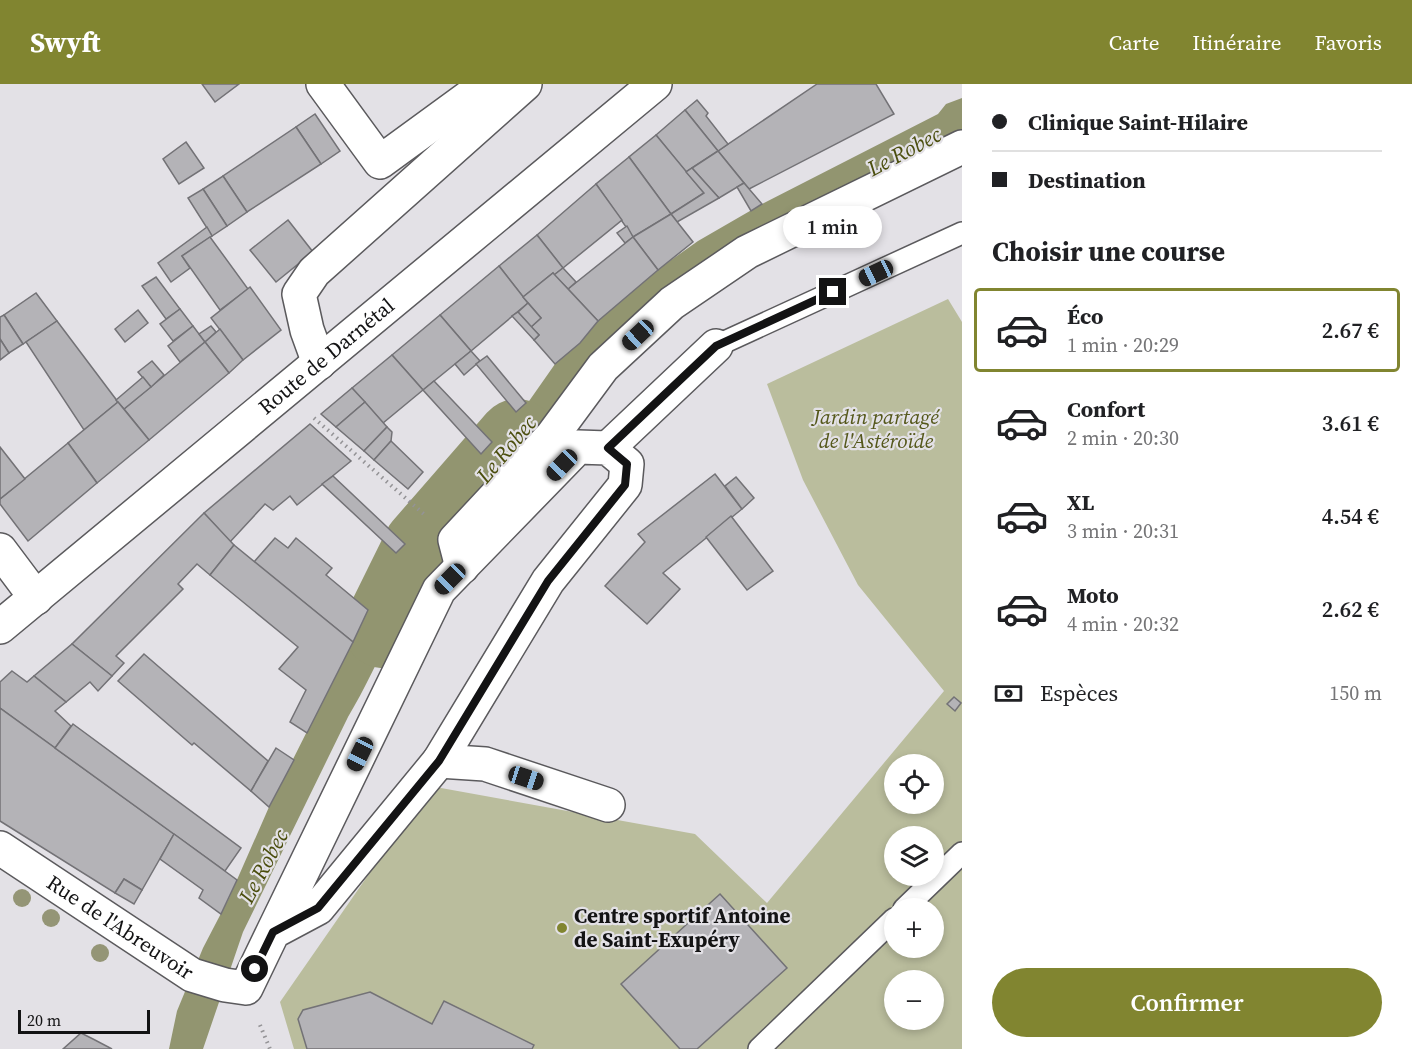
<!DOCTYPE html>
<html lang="fr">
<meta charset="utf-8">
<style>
:root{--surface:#fff;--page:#f2f2f2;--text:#202124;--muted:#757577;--line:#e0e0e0;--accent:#818530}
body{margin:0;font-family:"Source Serif 4",serif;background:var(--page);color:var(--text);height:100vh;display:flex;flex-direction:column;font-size:22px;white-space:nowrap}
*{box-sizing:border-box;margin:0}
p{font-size:20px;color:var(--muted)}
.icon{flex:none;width:33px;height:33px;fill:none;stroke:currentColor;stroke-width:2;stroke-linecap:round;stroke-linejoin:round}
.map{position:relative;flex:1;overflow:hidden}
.sheet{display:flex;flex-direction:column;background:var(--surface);width:450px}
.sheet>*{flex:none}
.top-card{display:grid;align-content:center;height:132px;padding:0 30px;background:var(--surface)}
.fabs{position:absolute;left:884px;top:670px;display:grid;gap:12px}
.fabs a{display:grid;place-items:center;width:60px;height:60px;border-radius:50%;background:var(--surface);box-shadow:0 3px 9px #0003;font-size:30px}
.scale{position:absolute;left:18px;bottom:15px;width:132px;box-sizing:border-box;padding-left:6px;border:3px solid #131314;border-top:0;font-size:16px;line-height:21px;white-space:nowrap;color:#131314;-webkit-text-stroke:4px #e3e1e6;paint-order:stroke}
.end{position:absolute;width:27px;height:27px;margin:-14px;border:8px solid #131314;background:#fff;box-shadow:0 0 0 3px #fff}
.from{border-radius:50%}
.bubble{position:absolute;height:42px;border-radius:21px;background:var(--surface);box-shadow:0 3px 9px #0003;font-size:20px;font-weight:600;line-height:42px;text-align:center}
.car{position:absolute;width:18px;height:36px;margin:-18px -9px;border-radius:8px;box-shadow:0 0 4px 2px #0007;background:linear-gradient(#222 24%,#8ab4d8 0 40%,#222 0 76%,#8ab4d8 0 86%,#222 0)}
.top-card b{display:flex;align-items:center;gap:21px;height:57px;font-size:22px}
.top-card b+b{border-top:2px solid var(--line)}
.top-card i{width:15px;height:15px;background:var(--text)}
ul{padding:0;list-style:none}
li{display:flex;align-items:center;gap:18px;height:84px;margin:0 12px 9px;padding:0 18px;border:3px solid transparent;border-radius:6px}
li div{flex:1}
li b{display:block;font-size:22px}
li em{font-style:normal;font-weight:600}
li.active{border-color:var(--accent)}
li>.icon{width:54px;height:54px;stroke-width:1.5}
h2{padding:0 30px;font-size:27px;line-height:72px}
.pay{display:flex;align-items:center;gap:15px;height:66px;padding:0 30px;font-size:22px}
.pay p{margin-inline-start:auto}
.action{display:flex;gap:12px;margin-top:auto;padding:12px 30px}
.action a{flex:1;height:69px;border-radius:36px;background:var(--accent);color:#fff;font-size:24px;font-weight:600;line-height:69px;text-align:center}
header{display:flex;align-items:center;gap:36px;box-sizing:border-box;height:84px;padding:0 30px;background:var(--accent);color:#fff}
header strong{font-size:28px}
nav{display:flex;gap:33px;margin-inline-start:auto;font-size:21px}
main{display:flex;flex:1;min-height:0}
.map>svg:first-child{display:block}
</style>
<header>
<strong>Swyft</strong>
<nav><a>Carte</a><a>Itinéraire</a><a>Favoris</a></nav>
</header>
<main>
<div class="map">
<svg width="962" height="965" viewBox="0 0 962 965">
<rect width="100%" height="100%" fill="#e3e1e6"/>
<path fill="#babd9d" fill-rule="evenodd" d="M948,215l14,23v727h-668l-14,-47 150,-216 265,48 72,69 177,-212 -86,-106 -55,-105 -36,-96zM894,681h39v39h-39zM894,753h39v39h-39zM894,825h39v39h-39zM894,897h39v39h-39z"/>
<g fill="#929570">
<path d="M962,14v33l-153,78 -265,221 -92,97 -20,-17 95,-106 28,-40 25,-21 18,-22 52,-46 48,-34 64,-37 176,-90 8,-10z"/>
<path d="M422,439l24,20c-42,49 -64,118 -98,174l-105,215 -40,117h-34l8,-38 26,-63 26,-50 40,-91 99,-197z"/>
</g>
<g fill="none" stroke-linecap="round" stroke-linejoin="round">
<path stroke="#929570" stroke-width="80" d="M383,544l40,-81 94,-108"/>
</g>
<g fill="#b4b3b7" stroke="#737276" stroke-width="1.5">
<path d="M202,0h37l-24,18z"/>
<path d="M817,0h59l18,30 -145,75 -31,-38z"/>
<path d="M697,16l11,13 -2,3 22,28 -10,7 -33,-41z"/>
<path d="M685,26l33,41 -32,21 -30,-37z"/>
<path d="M315,30l25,37 -19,13 -25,-37z"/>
<path d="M296,43l25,37 -74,48 -24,-36z"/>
<path d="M656,51l48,58 -33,21 -42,-57z"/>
<path d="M186,58l18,26 -25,16 -16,-25z"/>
<path d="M718,67l26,32 -25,15 -27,-30z"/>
<path d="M629,73l42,57 -38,23 -37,-53z"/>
<path d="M692,84l27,30 -42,24 -6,-8 33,-21 -18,-21z"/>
<path d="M223,92l24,36 -20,14 -24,-37z"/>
<path d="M744,99l18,21 -11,7 -14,-24z"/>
<path d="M596,100l26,36 -59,48 -26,-33z"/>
<path d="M203,105l24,37 -15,10 -24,-38z"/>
<path d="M671,130l22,28 -35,28 -25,-33z"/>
<path d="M288,136l25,32 -37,30 -26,-32z"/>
<path d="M627,142l6,11 -8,6 -8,-10z"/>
<path d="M207,143l5,9 -30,20 8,12 -19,14 -13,-19z"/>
<path d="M537,151l26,33 -9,7 -1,-2 -30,24 -24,-31z"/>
<path d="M210,153l38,52 -28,21 -38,-54z"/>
<path d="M633,153l25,33 -60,51 -30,-32z"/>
<path d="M499,182l29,37 -57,48 -31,-36z"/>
<path d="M563,184l13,14 -8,7 -14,-14z"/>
<path d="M553,189l45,48 -18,22 -25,21 -21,-24 5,-5 -8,-8 10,-9 -18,-21z"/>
<path d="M156,193l24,32 -14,10 -24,-33z"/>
<path d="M250,203l31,43 -38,30 -32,-42z"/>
<path d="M36,209l21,28 -34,23 -19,-29z"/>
<path d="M528,219l13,15 -10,9 -13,-15z"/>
<path d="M180,225l13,17 -20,15 -13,-17z"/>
<path d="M138,226l10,13 -23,19 -10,-13z"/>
<path d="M518,228l21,23 -5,5 -22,-24z"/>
<path d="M4,231l19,29 -14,9 -9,-14v-22z"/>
<path d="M440,231l31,36 -48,39 -31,-35z"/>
<path d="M57,237l61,81 -34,28 -58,-88z"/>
<path d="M193,242l12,16 -25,20 -12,-16z"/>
<path d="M211,242l5,6 -11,10 -6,-8z"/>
<path d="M220,245l23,31 -14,13 -24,-31z"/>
<path d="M0,255l9,14 -9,7z"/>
<path d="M205,258l24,31 -80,67 -25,-31z"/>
<path d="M471,267l9,10 -16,14 -9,-11z"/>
<path d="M392,271l31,35 -40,33 -31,-35z"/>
<path d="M487,272l39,47 -10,9 -40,-48z"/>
<path d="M152,277l12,14 -13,12 -13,-15z"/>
<path d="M143,293l8,10 -27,22 -8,-9z"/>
<path d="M434,297l58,61 -11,12 -58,-64z"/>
<path d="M352,304l13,14 -29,25 -15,-13z"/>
<path d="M118,318l31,38 -52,43 -29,-40z"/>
<path d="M365,318l22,25 -23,24 -28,-24z"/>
<path d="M310,340l41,37 -54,44 -7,-9 -17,14 -8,-6 -35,38 -26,-29z"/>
<path d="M387,343l5,5 -1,9 -17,19 -10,-9z"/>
<path d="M391,357l32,31 -15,17 -34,-29z"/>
<path d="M68,359l29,40 -69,58 -28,-37v-5z"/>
<path d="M0,363l25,32 -25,20z"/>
<path d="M715,390l27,35 -79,64 17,16 -33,35 -42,-38 40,-44 -7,-8z"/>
<path d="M333,392l72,68 -9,9 -74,-69z"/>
<path d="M736,393l18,21 -12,11 -17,-23z"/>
<path d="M204,429l30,32 -24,30 -13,-11 -19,20 5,5 -67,67 8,7 -12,13 -40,-32z"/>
<path d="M731,432l42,55 -26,19 -41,-53z"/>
<path d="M275,454l13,10 8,-10 36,30 -6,7 42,35 -15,32 -99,-80z"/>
<path d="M234,461l119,97 -46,91 -17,-11 16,-32 -27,-21 19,-22 -88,-72z"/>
<path d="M72,560l40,32 -14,15 -8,-9 -24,20 -32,-26z"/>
<path d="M144,570l124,107 -17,30 -57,-48 -2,2 -74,-64z"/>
<path d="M12,587l15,11 7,-6 32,26 -11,9 16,15 -16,22 -55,-40v-26z"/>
<path d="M954,613l7,6 -6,8 -8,-7z"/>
<path d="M0,624l174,126 -32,56 -18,-11 -9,14 -115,-72z"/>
<path d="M73,640l168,124 -16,23 -170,-123z"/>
<path d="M276,664l18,12 -25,47 -18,-16z"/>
<path d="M174,750l63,46 -16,34 -22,-16 4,-8 -43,-31z"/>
<path d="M124,795l18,11 -8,14 -19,-11z"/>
<path d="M720,810l67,74 -90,81h-17l-59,-65z"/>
<path d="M370,908l62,32 12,-23 90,44 -2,4h-225l-9,-30 5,-9z"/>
<path d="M81,949l12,6 19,10h-49z"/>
</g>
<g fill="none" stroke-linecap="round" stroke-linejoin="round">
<defs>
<g id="lane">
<path d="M716,262l246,-113"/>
<path d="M904,825l58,-56"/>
<path d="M759,965l135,-130"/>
</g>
<g id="street">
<path d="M323,0l57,78 107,-78"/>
<path d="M319,279l-12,-33 -8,-36 15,-22 211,-188"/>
<path d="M608,364l108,-102"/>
<path d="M0,466l36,48"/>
<path d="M462,483l-7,-27 97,-104 51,-69 69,-64 75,-51 215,-105"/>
<path d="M439,677l46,3 123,41"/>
<path id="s1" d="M0,764l192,127 33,10 21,3 27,-56 166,-342 139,-143 30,1 19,16 -2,21 -77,96 -109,180 -121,147 -45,24"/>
</g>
<g id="secondary">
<path id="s2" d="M0,543l655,-543"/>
</g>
</defs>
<use href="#lane" stroke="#5b5a5d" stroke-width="24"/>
<use href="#street" stroke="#5b5a5d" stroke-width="36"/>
<use href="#secondary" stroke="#5b5a5d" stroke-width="36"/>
<g stroke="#949396" stroke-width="4" stroke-dasharray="1.5 4.5" stroke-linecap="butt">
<path d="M314,334l112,98"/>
<path d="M260,941l10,24"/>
</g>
<use href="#lane" stroke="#fff" stroke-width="21"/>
<use href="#street" stroke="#fff" stroke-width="33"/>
<use href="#secondary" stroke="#fff" stroke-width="33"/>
</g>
<g fill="#949576">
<circle cx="22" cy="814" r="9"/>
<circle cx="51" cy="834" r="9"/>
<circle cx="100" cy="869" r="9"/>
</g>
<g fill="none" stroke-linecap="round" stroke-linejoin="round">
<path stroke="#131314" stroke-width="8" d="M255,885l18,-37 45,-24 121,-147 109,-180 77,-96 2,-21 -19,-16 108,-102 117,-54"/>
</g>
<circle fill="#818530" stroke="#e3e1e6" stroke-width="2" cx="562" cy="844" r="6"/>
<g text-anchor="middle" stroke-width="4.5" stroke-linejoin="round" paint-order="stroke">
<g font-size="21" fill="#131314" stroke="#e3e1e6">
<text dy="7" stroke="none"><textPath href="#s2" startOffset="424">Route de Darnétal</textPath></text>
<text dy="7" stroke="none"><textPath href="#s1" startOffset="144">Rue de l'Abreuvoir</textPath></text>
</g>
<g font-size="21" font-style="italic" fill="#54571a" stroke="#e3e1e6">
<text x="876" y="340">Jardin partagé<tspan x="876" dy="24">de l'Astéroïde</tspan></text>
</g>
<g font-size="21" font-weight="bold" fill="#131314" stroke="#e3e1e6" text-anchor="start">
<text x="574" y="839">Centre sportif Antoine<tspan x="574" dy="24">de Saint-Exupéry</tspan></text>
</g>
<g font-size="22" font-style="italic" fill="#4b4e0e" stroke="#e3e1e6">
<text transform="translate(904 67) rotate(-28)" y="8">Le Robec</text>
<text transform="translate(506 365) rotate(-50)" y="8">Le Robec</text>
<text transform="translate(263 782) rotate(-62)" y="8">Le Robec</text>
</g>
</g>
</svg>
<div class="fabs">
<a><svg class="icon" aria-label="locate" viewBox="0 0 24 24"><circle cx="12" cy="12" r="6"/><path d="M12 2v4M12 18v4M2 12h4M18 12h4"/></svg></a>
<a><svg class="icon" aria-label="layers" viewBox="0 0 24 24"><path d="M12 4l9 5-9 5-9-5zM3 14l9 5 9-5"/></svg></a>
<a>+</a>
<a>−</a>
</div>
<div class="scale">20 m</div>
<i class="end from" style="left:255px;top:885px"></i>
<i class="end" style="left:833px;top:208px"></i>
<div class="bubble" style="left:783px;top:122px;width:99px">1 min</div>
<i class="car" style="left:876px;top:189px;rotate:245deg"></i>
<i class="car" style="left:638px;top:251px;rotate:227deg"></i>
<i class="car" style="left:562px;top:381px;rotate:224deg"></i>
<i class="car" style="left:450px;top:495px;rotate:225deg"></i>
<i class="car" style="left:360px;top:670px;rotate:206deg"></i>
<i class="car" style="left:526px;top:694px;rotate:108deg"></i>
</div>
<section class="sheet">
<div class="top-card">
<b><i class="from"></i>Clinique Saint-Hilaire</b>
<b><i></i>Destination</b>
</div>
<h2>Choisir une course</h2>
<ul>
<li class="active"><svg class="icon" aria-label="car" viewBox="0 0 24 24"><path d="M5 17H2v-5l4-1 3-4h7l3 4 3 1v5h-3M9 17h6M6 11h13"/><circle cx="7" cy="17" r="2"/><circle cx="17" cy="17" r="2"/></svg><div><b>Éco</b><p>1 min · 20:29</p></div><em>2.67 €</em></li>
<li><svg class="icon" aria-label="car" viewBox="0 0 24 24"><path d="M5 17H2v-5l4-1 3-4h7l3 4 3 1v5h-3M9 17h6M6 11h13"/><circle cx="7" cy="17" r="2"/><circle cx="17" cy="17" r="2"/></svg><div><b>Confort</b><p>2 min · 20:30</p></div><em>3.61 €</em></li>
<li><svg class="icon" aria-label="car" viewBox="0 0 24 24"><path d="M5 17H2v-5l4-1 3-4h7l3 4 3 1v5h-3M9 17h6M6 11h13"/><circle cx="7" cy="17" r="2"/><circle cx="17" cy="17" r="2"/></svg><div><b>XL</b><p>3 min · 20:31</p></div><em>4.54 €</em></li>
<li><svg class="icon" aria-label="car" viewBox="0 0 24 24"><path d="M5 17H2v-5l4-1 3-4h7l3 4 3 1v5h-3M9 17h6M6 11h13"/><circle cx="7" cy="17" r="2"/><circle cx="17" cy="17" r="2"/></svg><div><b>Moto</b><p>4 min · 20:32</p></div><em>2.62 €</em></li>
</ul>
<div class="pay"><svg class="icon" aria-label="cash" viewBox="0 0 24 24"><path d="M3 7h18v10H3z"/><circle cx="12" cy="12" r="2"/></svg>Espèces<p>150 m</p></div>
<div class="action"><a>Confirmer</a></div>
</section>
</main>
